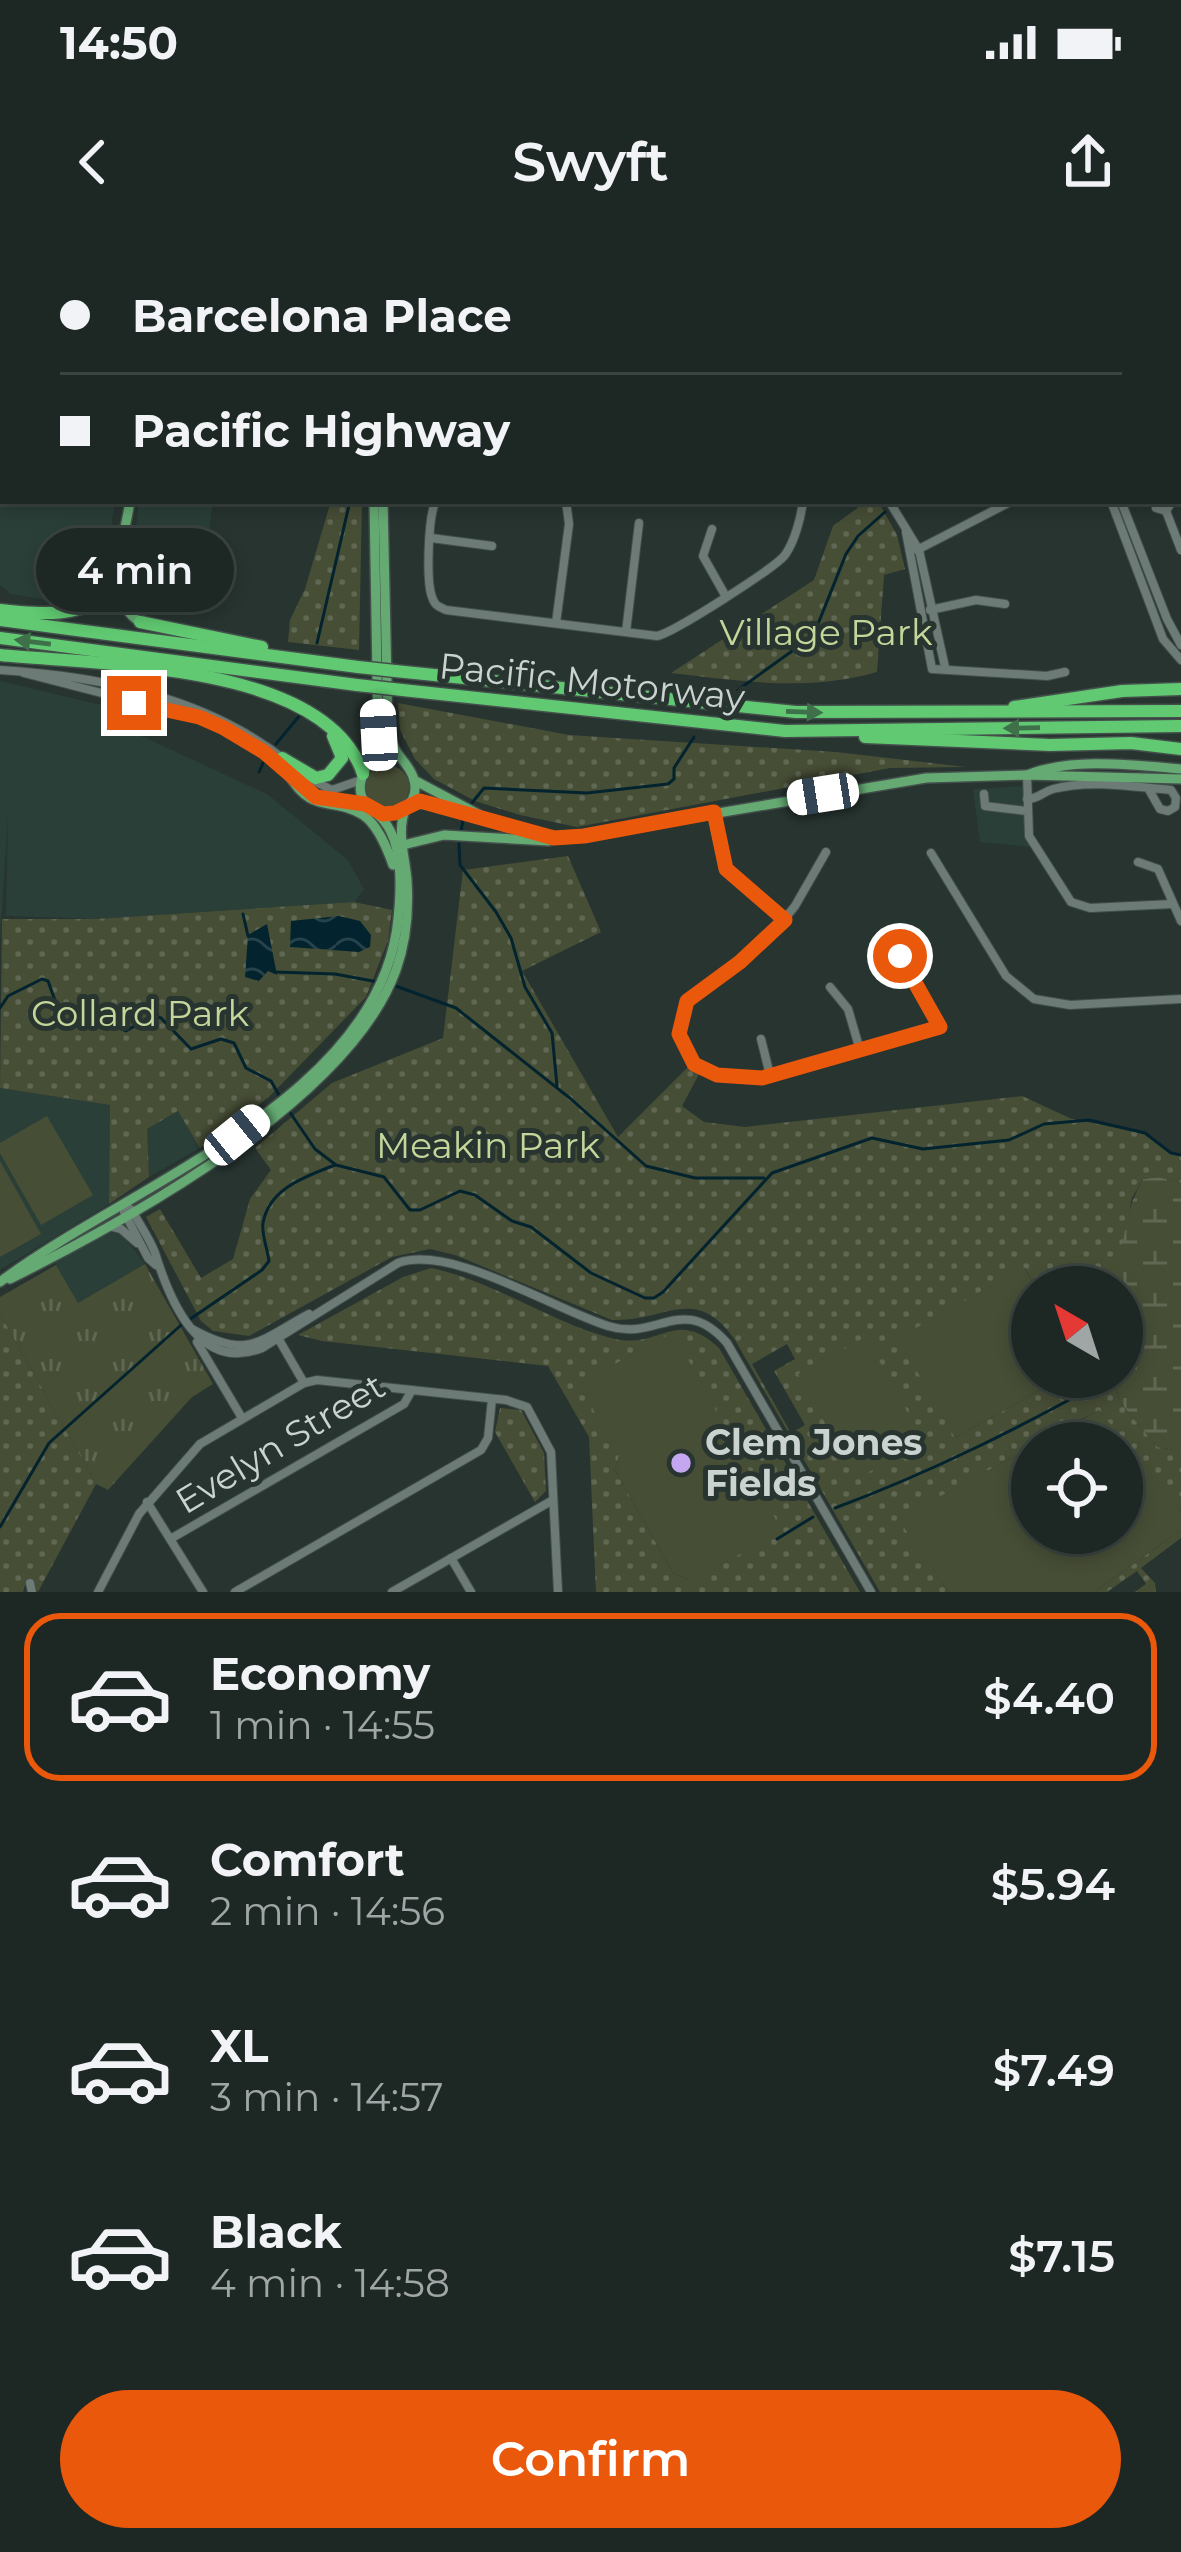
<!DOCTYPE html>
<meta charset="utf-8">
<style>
:root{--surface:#1d2724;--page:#2a3331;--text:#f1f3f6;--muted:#a0a5a6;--line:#3b4441;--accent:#ea580c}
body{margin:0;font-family:Montserrat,sans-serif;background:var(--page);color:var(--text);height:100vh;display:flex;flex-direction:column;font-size:45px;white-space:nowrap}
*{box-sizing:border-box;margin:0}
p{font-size:39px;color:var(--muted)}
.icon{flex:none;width:66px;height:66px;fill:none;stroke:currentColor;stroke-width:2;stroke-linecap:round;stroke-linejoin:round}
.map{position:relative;height:1352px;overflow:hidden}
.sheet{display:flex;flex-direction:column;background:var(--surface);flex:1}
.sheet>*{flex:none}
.top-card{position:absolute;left:0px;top:0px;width:1182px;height:264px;box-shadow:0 6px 18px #0003,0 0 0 3px var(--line);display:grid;align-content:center;height:264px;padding:0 60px;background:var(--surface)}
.needle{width:78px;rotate:321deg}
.fabs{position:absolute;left:1011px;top:1026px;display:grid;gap:24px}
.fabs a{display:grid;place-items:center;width:132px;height:132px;border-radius:50%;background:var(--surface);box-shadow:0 6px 18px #0003,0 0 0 3px var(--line);font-size:60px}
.end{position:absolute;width:54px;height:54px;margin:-27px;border:15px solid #ea580c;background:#fff;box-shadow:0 0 0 6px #fff}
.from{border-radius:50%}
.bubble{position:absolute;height:84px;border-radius:42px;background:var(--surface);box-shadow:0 6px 18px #0003,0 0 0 3px var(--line);font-size:39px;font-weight:600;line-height:84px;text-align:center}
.car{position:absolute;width:36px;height:72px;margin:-36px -18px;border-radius:15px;box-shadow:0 0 9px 3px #0007;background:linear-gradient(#fff 24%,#345 0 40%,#fff 0 76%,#345 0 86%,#fff 0)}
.top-card b{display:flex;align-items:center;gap:42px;height:114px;font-size:45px}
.top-card b+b{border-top:3px solid var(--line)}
.top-card i{width:30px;height:30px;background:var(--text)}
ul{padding:21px 0 0;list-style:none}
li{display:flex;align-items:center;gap:36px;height:168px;margin:0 24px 18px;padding:0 36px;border:6px solid transparent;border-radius:36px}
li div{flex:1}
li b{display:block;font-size:45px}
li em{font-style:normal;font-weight:600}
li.current{border-color:var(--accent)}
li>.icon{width:108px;height:108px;stroke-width:1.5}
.action{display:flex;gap:24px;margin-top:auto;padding:24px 60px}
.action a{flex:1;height:138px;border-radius:72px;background:var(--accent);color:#fff;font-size:48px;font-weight:600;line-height:138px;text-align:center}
.status{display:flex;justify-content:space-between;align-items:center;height:84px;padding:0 60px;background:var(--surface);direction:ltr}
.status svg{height:33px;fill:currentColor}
header{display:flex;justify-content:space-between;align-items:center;height:156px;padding:0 60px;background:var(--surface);font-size:54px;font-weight:600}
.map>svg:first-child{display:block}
</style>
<div class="status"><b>14:50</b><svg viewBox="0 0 49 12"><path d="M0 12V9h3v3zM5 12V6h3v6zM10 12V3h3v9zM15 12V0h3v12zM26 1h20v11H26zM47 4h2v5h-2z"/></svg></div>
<header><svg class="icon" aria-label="back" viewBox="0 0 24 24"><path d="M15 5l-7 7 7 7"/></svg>Swyft<svg class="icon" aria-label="share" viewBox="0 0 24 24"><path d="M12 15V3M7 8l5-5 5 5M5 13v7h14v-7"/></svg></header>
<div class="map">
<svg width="1181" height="1352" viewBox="0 0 1181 1352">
<defs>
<pattern id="grass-tufts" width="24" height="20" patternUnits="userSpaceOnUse" patternTransform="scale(3)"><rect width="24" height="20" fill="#474e36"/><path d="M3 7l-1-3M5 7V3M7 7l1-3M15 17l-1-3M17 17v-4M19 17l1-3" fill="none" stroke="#606752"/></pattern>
<pattern id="wetland-marsh" width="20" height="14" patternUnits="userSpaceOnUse" patternTransform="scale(3)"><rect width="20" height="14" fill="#474e36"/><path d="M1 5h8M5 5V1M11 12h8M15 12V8" fill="none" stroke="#606752"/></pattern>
<pattern id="park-dots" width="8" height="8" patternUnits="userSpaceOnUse" patternTransform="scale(3)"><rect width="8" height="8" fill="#474e36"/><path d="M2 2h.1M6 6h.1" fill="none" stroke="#606752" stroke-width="1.8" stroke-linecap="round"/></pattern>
<pattern id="water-waves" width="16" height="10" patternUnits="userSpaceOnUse" patternTransform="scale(3)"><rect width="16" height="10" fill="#03232e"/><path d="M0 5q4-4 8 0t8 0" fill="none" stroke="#26424b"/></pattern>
</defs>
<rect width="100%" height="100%" fill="#273430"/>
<g fill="#2a3f38">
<path d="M0,235l3,26h112l-11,74 -6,12 -12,11 -23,5 -52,-9 -11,-9z"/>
<path d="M139,261h74l-15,114 -70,-21z"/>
<path d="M0,441l127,30 10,23 130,60 81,66 16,29 -9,13 -259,17 -90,-3 2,-101 -8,126z"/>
<path d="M1024,546v40l6,21 -50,-5 -7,-53z"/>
<path d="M0,848l110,17 -1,99 -109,66z"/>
<path d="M178,871l22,37 -51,29 -2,-48z"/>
<path d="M109,992l9,1 11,10 16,21 -67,39 -23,-40z"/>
</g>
<path fill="url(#grass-tufts)" d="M145,1024l68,120 -21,13 -84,93 -12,-6 -96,-170v-17l56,-32 22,38z"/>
<path fill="url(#wetland-marsh)" d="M1159,937l22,6v268l-24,-4 -37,-45 -7,-25h9v-90h-9c7,-37 11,-75 30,-108z"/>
<g fill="url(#park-dots)" fill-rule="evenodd">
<path d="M331,261h31l-3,149 -71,-8 2,-22 15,-31z"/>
<path d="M867,261h11l19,34 8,34 -21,6 -7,97c-70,20 -135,9 -206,1l143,-93 19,-54z"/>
<path d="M398,463l171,32 267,17 130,15 -76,1 -313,59 -57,-12 -45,-14 -41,-22 -19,-20 -15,-29z"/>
<path d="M568,616l33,76 -79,39 96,166 70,-70 11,7 -17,32 22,16 41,5 277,-31 50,23 73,14 26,20 10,2v28l-22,-6 -16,2 -11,19 -19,89h-78l-10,-19 -70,170 108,-61h50l7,25 37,45 24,4v61l-83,-101 -66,32v4l-133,72 50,73h-69l-145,-252c-40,-57 -69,-18 -123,-20l-157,-65 -25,-6 -38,8 -143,79 -36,-5 -12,-10 -55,-104 14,-8 41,69 32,-19 17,-60 21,-29 -16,-22 77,-65 111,-45 20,-168zM787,1104l8,15 -21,12 31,54 -14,8 -39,-69z"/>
<path d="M354,662l38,8 -4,31 -22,56 -97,100 -69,51 -22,-37 -31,18 2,48 -40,27 1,-99 -110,-17 2,-169h94z"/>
<path d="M431,1028c64,13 121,56 184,71 46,10 60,-32 104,9l141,244h-264l-7,-155 -41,-71 -226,-25 -24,-6 105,-58zM619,1216l72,125 -18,-8 -58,-103z"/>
<path d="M0,1074l96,170 -58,108 -6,-11 -6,1 -3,10h-23z"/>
<path d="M500,1168l21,2 23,43 2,38 -11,11 -40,-70z"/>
<path d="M1181,1290v8l-40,30 14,15 1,9h-21l11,-8 -9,-13 -30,21h-13z"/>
</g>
<g fill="#474e36">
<circle cx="387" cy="547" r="22"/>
<path d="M47,876l46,79 -52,30 -41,-72v-10z"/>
<path d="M0,921l41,73 -41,23z"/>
<path d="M1024,1027l11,20h-3v90h31l-108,61 -57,-100z"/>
<path d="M673,1092l109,199 -91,50 -18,-8 -58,-103 4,-14 -40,-72z"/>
<path d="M866,1097l58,105 -68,37 -58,-105z"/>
<path d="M1099,1170l82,102v18l-87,62h-145l-51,-73 134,-72v86h90v-90h-83z"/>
</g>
<g fill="url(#water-waves)">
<path d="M339,676l21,5 11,14 -1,12 -11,5 -69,-5 1,-26z"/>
<path d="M267,684l10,51 -9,-4 -9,10 -14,-4 3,-42z"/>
</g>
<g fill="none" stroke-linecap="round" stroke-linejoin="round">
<g stroke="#03232e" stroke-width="3">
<path d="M1179,118l2,-1"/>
<path d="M317,403l33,-142"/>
<path d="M738,450l68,-49 12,-17 28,-70 12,-18 27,-24"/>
<path d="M276,504l24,-29"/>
<path d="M259,532l4,-9"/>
<path d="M471,564l13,-16 103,5 81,-9 6,-5v-11l20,-31"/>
<path d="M461,591l2,-11"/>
<path d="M459,604l1,21 36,47 15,26 14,49 27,46 5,53"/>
<path d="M243,674l5,22"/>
<path d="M275,732l60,2 43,8"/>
<path d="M393,745l63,23 115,91 75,67 49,12h69"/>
<path d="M0,768l8,-12 34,-17 6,2 9,25 14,7 12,-2 43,20 27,-16 8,3 30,31 30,-10 13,4 12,25 25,13 9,16"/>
<path d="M289,871l26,38 21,16 48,12 26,33h10l40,-19 15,4 37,26 19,6 60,46 54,25h9l9,-6 109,-119 100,-35 51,11 86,-9 35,-16 45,-4 56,13 26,20 10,2"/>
<path d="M835,1268c97,-36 186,-81 276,-131"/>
<path d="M0,1287l49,-84 131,-117 82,-56 7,-9c-1,-10 -8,-28 -6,-38 6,-35 44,-47 72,-58"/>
<path d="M777,1299l36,-22"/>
</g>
<defs>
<g id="minor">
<path d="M113,0l2,3"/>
<path d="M513,0l2,3"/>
<path d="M745,0l2,3"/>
<path d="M825,0l1,3"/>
<path d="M1014,0l1,3"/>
<path d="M1024,0l1,3"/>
<path d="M590,3l6,-3"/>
<path d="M940,3v-3"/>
<path d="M0,151l3,6"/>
<path d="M1179,195l2,-1"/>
<path d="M436,261c-8,14 -10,80 -4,96 3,9 6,9 14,13l211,26c16,-3 118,-68 128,-81 10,-14 16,-38 18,-54"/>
<path d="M889,261l30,49 26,117"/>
<path d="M1111,261l52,138 18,21"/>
<path d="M1121,261l46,118 14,26"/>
<path d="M1156,268l10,3 5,-8"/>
<path d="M1166,271l15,39"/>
<path d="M712,289l-9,27 22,39"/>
<path d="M906,292l26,137 115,7 18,-4"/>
<path d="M431,298l61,8"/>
<path d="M917,310l95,-49"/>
<path d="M930,370l46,-10 29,4"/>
<path d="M556,383l13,-99 -3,-23"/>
<path d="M626,392l13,-109"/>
<path d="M0,430c99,6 205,27 285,90"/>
<path d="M24,433l186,48 54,31 27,24"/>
<path d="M1027,535l2,61 42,66 19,6 83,-4"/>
<path d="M306,537l26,13 29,-10"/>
<path d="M984,554l1,12 42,5"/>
<path d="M1027,559c12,0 15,-7 26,-10 37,-10 81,-2 118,1l5,8 -1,9 -7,4 -8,-2 -12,-21"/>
<path d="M333,561l32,3"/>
<path d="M714,572l12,57 59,51"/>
<path d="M826,612l-31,54 -21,26 -87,69 -8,33 9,23 19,15 47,7 186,-52 -40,-71"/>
<path d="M931,613l75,123 28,23 36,6 111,-6"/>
<path d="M1138,622l20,7 23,52"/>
<path d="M830,747l18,22 12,41"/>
<path d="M761,799l9,36"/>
<path d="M123,965l9,5c7,14 18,29 23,43 15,48 44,120 107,95l136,-85c53,-19 155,46 210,63 50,16 74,-34 119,17l144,249"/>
<path d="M124,972l24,46 8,7"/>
<path d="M109,986l12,3 16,14"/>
<path d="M192,1089c56,31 65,13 117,-15"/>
<path d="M278,1098l26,45"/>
<path d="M197,1102l45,76"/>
<path d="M147,1262l56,90"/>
<path d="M172,1298l232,-134 8,-14"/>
<path d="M451,1318l20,34"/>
<path d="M30,1343l2,9"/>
<path d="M98,1352l41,-78 61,-70 104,-61 13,-3 189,20 21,7 24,45 7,140"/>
<path d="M235,1352l246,-142 7,-12 4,-39"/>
<path d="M392,1352l161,-92"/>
</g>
<g id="major">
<path d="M282,3l4,-3"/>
<path d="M324,3l3,-3"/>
<path d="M0,174l3,-2"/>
<path d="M130,261c-5,36 -28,98 10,121"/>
<path d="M289,535c23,40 43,21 74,40 15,10 24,33 30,50"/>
<path d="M1027,535c44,-18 107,-10 154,-6"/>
<path d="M414,540l64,34"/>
<path d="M410,563l21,1 103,31 35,3 357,-60 101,-3 154,4"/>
<path d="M377,572c20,4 43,-7 37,-32 -4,-18 -21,-22 -26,-52l-5,-227"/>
<path d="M403,605l41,-10 105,6"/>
<path d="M10,1039c120,-60 339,-180 386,-309 10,-28 13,-60 11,-90 -2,-24 -11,-50 -1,-72"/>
<path d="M0,1042c126,-96 381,-183 398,-363 3,-28 5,-75 -14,-98 -7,-9 -20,-14 -23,-27 -5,-20 16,-38 17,-59l-4,-234"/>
</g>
<g id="highway">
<path d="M0,370c43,4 103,13 115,-42"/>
<path d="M0,380l358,47"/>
<path d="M140,382l122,25"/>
<path d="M0,398l357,47"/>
<path d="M0,415c98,10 326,7 363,119"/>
<path d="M395,431l401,41 385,-1"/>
<path d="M393,449l392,42 396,-5"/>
<path d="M1014,467l108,-16 59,-2"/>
<path d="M865,497l185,8 81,-2 50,6"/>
<path d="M282,518l34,20 12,-3 14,-17 -9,-22"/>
</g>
</defs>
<use href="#minor" stroke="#444f4c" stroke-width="10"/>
<use href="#major" stroke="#444f4c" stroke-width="12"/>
<use href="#highway" stroke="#444f4c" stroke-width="15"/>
<use href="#minor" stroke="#6d7b76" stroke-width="8"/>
<use href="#major" stroke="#65aa73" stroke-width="9"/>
<use href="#highway" stroke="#60c971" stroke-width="12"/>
<defs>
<g id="highway-bridge">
<path d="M358,427l37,4"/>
<path d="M357,445l36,4"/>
</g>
</defs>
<use href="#highway-bridge" stroke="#444f4c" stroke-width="15" stroke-linecap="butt"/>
<use href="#highway-bridge" stroke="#60c971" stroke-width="12"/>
</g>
<defs><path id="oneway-solid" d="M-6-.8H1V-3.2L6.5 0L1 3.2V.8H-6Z" transform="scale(3)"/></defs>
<g fill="#3e704a">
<use href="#oneway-solid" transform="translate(33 402) rotate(-173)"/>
<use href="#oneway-solid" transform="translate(804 472) rotate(2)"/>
<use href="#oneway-solid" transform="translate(1022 488) rotate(179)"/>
</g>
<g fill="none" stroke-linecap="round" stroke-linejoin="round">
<path stroke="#ea580c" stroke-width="15" d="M134,463l65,14 25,11 40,24 52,45 49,7 18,10 12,-1 25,-12 134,37 30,-2 130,-24 12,57 59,51 -45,42 -53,39 -8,33 15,30 23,11 45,3 178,-51 -40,-71"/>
</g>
<circle fill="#c5a7f1" stroke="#273430" stroke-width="4.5" cx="681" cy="1223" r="12"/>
<g text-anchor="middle" stroke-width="10" stroke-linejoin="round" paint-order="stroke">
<g font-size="36" fill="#c5d69a" stroke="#273430">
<text x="826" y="405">Village Park</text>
<text x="140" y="786">Collard Park</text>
<text x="488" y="918">Meakin Park</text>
</g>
<g font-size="36" fill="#cbd3d0" stroke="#273430">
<text transform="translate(592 441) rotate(6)" y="13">Pacific Motorway</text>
<text transform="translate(280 1203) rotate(-31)" y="13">Evelyn Street</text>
</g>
<g font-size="36" font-weight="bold" fill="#cbd3d0" stroke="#273430" text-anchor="start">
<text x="705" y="1215">Clem Jones<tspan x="705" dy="41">Fields</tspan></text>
</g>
</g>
</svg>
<div class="fabs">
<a><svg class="needle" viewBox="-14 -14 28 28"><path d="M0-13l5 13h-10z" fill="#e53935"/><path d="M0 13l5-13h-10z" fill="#a0a5a6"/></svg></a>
<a><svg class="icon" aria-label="locate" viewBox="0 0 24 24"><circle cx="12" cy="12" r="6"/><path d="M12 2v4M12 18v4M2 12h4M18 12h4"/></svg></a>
</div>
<i class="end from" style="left:900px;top:716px"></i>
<i class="end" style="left:134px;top:463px"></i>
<div class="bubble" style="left:36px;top:288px;width:198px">4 min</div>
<i class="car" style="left:379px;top:495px;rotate:357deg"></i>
<i class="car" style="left:823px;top:554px;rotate:261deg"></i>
<i class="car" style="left:237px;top:895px;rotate:51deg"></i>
<div class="top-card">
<b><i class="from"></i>Barcelona Place</b>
<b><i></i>Pacific Highway</b>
</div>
</div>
<section class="sheet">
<ul>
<li class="current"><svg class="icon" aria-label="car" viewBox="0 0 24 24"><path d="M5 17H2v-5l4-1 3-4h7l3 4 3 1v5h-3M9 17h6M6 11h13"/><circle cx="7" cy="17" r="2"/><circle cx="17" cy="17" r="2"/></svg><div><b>Economy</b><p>1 min · 14:55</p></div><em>$4.40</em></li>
<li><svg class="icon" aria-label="car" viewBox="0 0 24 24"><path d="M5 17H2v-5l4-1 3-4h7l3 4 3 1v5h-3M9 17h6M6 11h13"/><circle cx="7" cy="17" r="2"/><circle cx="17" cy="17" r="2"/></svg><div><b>Comfort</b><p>2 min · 14:56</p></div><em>$5.94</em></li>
<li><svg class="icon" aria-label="car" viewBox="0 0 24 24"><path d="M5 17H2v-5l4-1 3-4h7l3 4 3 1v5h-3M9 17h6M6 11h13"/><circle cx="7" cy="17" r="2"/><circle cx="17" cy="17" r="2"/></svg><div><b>XL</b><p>3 min · 14:57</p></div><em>$7.49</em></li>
<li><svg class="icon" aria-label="car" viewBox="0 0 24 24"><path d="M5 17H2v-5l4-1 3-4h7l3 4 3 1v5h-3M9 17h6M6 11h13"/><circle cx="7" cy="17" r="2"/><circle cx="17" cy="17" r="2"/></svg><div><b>Black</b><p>4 min · 14:58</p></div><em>$7.15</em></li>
</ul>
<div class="action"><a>Confirm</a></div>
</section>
